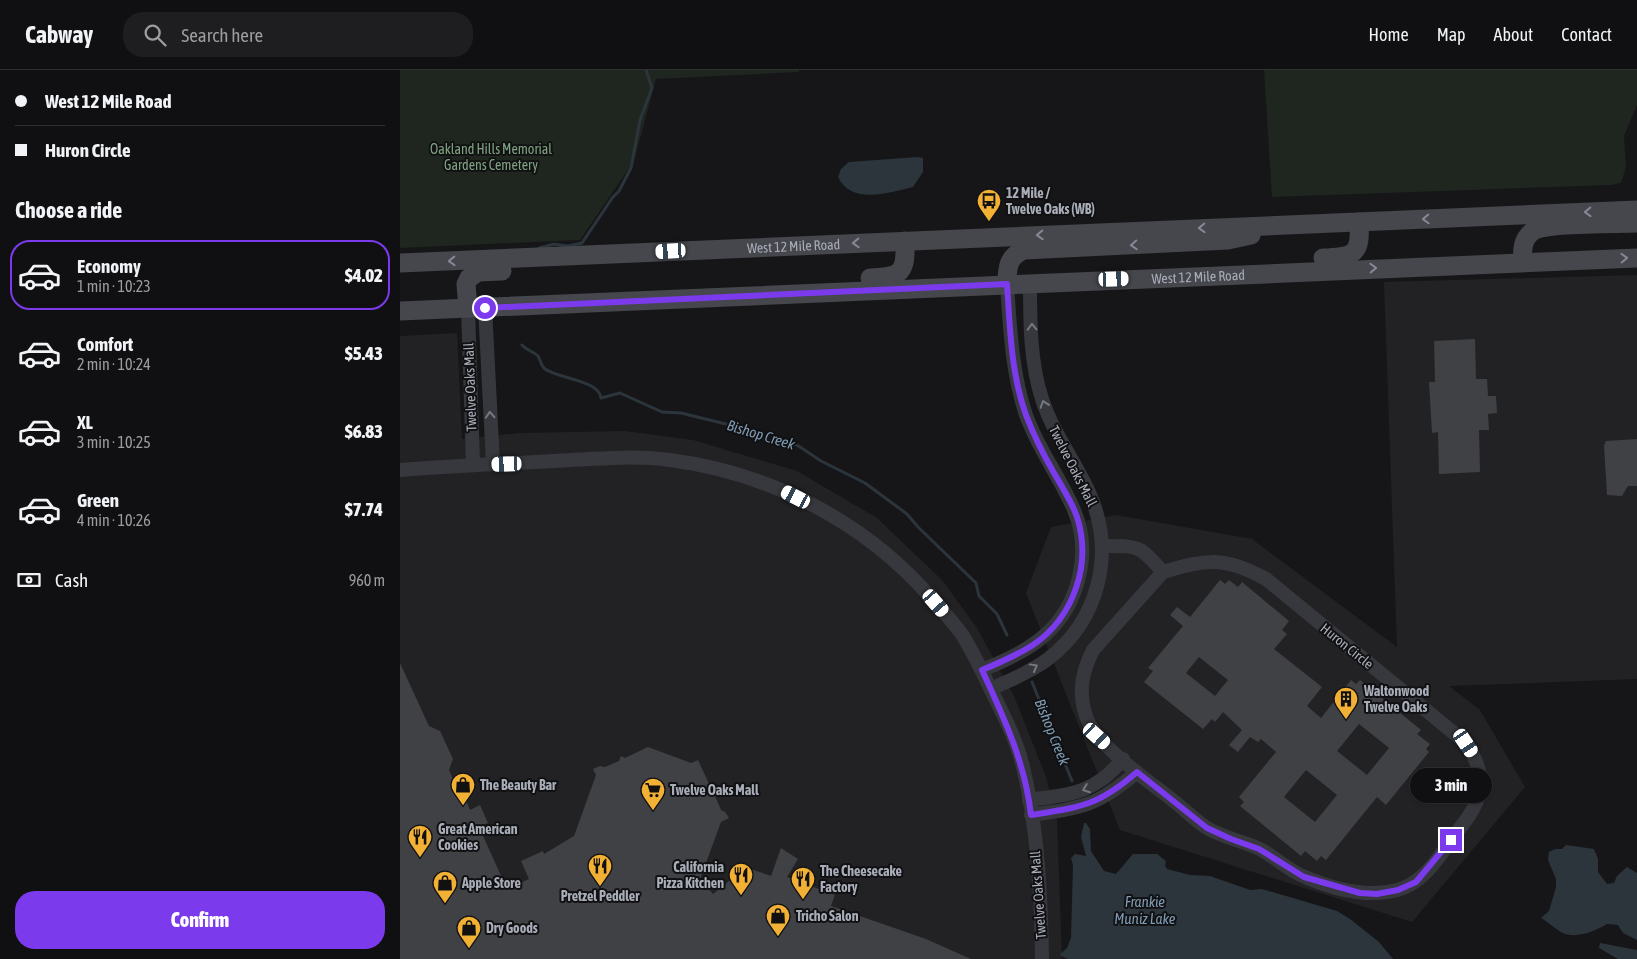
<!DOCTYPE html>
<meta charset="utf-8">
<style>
:root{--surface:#101012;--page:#1e1e20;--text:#f1f3f6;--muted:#9c9d9f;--line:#303032;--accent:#7c3aed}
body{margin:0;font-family:"Asap Condensed",sans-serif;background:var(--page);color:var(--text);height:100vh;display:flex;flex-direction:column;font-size:19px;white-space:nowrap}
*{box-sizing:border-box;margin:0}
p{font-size:16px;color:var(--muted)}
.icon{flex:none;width:28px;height:28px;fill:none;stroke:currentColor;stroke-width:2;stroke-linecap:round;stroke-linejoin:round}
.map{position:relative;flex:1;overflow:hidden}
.side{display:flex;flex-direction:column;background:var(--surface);width:400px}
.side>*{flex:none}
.banner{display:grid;align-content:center;height:110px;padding:0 15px;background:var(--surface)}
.end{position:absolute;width:22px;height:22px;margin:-11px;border:6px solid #7c3aed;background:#fff;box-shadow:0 0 0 2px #fff}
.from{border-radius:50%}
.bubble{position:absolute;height:35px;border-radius:18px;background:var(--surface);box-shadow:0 1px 4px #0004,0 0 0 1px var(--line);font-size:16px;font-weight:800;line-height:35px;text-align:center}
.car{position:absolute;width:15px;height:30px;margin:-15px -8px;border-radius:6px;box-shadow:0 0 4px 1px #0007;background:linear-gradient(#fff 24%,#345 0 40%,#fff 0 76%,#345 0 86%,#fff 0)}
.banner b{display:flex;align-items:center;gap:18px;height:48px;font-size:19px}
.banner b+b{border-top:1px solid var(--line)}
.banner i{width:12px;height:12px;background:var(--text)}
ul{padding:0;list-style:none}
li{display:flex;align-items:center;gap:15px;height:70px;margin:0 10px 8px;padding:0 5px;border:2px solid transparent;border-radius:20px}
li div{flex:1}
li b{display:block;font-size:19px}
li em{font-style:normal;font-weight:800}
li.current{border-color:var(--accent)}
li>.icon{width:45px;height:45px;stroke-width:1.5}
h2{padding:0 15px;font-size:22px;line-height:60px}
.pay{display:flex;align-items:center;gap:12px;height:55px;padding:0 15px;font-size:19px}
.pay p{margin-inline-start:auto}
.primary-button{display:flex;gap:10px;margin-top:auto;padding:10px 15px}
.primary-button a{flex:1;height:58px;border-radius:20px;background:var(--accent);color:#fff;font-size:20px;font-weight:800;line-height:58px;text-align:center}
header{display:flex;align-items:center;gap:30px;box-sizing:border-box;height:70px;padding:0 25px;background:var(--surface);border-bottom:1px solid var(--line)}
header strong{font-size:24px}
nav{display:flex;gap:28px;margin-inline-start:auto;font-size:18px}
.search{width:350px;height:45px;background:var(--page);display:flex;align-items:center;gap:12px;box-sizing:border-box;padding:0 18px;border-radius:20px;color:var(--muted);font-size:19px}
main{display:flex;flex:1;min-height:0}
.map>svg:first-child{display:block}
</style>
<header>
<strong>Cabway</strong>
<div class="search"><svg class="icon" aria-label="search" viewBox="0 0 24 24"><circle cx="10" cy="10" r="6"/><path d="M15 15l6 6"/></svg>Search here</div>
<nav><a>Home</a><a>Map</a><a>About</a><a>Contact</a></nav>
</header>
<main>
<section class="side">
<div class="banner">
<b><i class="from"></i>West 12 Mile Road</b>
<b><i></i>Huron Circle</b>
</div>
<h2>Choose a ride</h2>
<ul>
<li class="current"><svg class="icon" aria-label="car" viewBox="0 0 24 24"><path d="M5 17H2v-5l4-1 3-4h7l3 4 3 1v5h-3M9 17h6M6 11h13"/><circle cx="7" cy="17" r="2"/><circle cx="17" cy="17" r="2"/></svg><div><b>Economy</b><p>1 min · 10:23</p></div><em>$4.02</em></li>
<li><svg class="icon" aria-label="car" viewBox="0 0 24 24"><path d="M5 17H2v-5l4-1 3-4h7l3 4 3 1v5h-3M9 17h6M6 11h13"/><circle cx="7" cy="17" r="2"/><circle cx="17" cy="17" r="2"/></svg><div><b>Comfort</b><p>2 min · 10:24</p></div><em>$5.43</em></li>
<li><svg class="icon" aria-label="car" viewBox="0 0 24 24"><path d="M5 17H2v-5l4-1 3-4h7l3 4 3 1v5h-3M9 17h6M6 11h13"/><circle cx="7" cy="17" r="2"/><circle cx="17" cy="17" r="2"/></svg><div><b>XL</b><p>3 min · 10:25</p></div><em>$6.83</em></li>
<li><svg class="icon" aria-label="car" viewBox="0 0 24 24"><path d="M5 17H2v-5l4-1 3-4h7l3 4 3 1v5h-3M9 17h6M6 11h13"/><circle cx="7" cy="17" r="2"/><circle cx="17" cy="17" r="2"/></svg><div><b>Green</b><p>4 min · 10:26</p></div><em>$7.74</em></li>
</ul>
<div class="pay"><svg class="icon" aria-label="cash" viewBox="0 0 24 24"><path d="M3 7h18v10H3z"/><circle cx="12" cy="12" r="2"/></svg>Cash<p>960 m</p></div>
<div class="primary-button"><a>Confirm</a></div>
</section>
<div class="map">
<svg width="1237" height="889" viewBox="0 0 1237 889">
<rect width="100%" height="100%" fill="#161618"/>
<g fill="#222225">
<path d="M1237,205v404l-188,7 31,24 45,77 -113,135 -292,-92 -94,-237 25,-66 65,-12 136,24 145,108 -13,-365z"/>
<path d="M57,263l5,106 58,-6 105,-2 68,9 104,31 80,47 65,62 35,48 37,68 32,81 11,43 5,139h-662v-623z"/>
</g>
<g fill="#1e261f">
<path d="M0,0h399v2l-143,7 -22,82 -54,79 -180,8z"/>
<path d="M864,0h373v35l-13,31 2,31 -5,16 -10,2 -339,12z"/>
</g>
<g fill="#2c353c">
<path d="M518,87l5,1v14l-10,15c-24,6 -62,18 -75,-10l3,-8 8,-7z"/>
<path d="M684,753h2l4,6 1,22 13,20 12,3 17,-20h24l9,7 -1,5 2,3 23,6 20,1 40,14 12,-1 75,22 13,8 29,23 14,17h-325l-7,-3 -1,-2 7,-6 4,-10 2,-73 -2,-7 4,-4 11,2 -5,-19z"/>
<path d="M1166,775l28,4 4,10v13l9,12 7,-1 3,-7 10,-9 10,6v67l-14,-7 -5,-8 -11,-1c-12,7 -32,16 -46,8 -7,-4 -13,-10 -20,-14l8,-7 7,-24v-8l-8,-19 1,-8 6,-3h7z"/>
<path d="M1200,873l37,7v9h-19l-19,-11z"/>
</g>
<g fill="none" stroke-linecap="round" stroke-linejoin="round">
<g stroke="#2c353c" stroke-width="3">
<path d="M139,178l15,-4 14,2 14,-3 31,-46 6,-6 12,-23 9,-48 12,-32 -6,-18"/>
<path d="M122,275c4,5 11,6 16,11 3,5 2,9 7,13 14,10 54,11 56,29l19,-5 42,19 19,1 49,12 42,17 25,3 24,16 44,22 42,31 11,13 58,56 3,13 18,18 10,21"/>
<path d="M632,612l40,99"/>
</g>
</g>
<g fill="#404145" fill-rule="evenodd">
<path d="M1075,269l1,40h11l1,17h8l1,17 -9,1 1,16h-10l1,42 -41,2 -1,-42 -6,1 -3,-51h6l-1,-41z"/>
<path d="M1237,369v47h-9l-6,10 -15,-1 -3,-50 2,-4z"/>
<path d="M820,510l5,4 4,-4 9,7 4,-5 47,39 -7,9 5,4 -13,15 48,38 -15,19 14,12 30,-38 5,4 4,-4 61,50 -4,4 13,10 -4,5 3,3 -43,53 -9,-8 -51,63 -5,-4 -4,5 -12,-10 -4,5 -61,-50 4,-4 -5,-5 37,-45 -15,-13 -3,3 -8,-5 -12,15 -9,-7 13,-15 -19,-18 -8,10 -3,-3 -9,10 -59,-47 9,-11 -5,-3 35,-42 -13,-11 7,-8 13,10zM799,587l29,23 -13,16 -29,-23zM959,654l30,24 -22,27 -30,-24zM906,700l31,25 -22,27 -31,-25z"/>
<path d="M0,593l29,63 11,5 13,28 -4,11 13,29 3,-1 5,12 10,-5 8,18 -9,4 28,62 22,-10 -8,-18 22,-10 1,3 30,-18 22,-61 -3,-6 7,-3 5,1 14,-6 2,-5 4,2 23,-11 43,16 7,-3 14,30 4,1 -1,5 6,14 4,2 4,6 -8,4 -21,57 13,15 27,-22 2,-6 29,10 10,-28 17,11 -11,18 48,18 -4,11 95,33 45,20h-571z"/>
</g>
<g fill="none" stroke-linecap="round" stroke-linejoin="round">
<g stroke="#37383d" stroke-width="14">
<path d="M85,237l8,157"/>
<path d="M68,238l5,157"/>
<path d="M0,400c51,-4 103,-6 154,-9 38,-2 78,-6 116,-1 100,13 196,62 262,139 11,12 22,24 31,37 11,18 20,37 29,56 12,24 25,49 31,75 15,62 18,129 19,192"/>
<path d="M703,476c36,0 36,-1 60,26 44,-13 61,-16 103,7l200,164c22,34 19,54 -6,85 -17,22 -34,55 -63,62 -30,8 -64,-1 -92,-13 -16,-6 -30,-20 -45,-28 -17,-8 -36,-11 -53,-21 -11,-7 -22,-18 -32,-26 -25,-20 -80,-57 -89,-86 -8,-24 -4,-44 7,-66l70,-78"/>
<path d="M582,600c22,-9 45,-19 63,-35 34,-30 47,-83 29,-125 -14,-33 -36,-61 -48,-95 -14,-41 -16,-87 -19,-131"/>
<path d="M591,619c19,-9 40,-17 57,-30 50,-38 67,-104 43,-162 -14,-34 -37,-61 -49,-98 -12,-37 -12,-78 -12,-117"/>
<path d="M629,730c43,-6 65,-6 94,-41"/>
<path d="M631,745c50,-7 67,-9 106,-43"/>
</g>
<g stroke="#45474d" stroke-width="19">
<path d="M923,188c32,-1 38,-4 36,-36"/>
<path d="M1123,192c-1,-12 -1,-23 10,-31 14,-9 84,-7 104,-8"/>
<path id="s1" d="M0,193l1237,-53"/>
<path d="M470,208c32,-1 36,-5 35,-37"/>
<path d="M607,214c0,-16 1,-28 17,-34l204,-10 23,-5"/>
<path d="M68,238l-2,-24 3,-6 9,-6 24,-1"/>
<path id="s2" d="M0,241l1237,-53"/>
</g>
</g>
<defs><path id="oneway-chevron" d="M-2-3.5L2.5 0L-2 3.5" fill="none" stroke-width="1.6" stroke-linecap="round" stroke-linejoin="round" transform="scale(1.25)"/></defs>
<g stroke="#858993">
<use href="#oneway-chevron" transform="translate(1188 142) rotate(178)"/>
<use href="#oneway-chevron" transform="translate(1026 149) rotate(178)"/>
<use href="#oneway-chevron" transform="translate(802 158) rotate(178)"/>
<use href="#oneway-chevron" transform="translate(640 165) rotate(178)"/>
<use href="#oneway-chevron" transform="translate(456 173) rotate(178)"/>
<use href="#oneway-chevron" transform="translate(734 175) rotate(177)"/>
<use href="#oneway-chevron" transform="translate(1224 188) rotate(-2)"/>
<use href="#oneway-chevron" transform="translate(52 191) rotate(178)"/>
<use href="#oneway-chevron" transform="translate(973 198) rotate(-2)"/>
</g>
<g stroke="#757881">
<use href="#oneway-chevron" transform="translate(632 257) rotate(-92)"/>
<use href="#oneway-chevron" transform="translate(644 334) rotate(-109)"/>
<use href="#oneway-chevron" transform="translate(90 345) rotate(-93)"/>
<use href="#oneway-chevron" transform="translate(634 597) rotate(-29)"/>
<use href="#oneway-chevron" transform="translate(686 719) rotate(159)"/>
</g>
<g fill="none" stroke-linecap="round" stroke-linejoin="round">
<path stroke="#7c3aed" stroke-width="6" d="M85,238l522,-24c3,44 4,90 19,131 8,21 17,39 28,58 8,14 18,29 23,44 15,47 -3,100 -44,128 -16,10 -34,18 -51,25 22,48 43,92 49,145 50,-8 67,-9 106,-43l70,56 24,11 28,10 45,28 56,16 17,1 21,-4 18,-8 35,-42"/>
</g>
<defs>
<symbol id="bus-pin" viewBox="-11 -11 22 30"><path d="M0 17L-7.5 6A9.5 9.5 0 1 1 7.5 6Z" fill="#f2b134" stroke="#111113"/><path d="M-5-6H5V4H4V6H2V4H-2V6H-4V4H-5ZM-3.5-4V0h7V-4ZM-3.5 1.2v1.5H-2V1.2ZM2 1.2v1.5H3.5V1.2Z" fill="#111"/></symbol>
<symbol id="building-pin" viewBox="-11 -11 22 30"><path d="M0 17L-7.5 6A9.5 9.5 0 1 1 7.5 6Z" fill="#f2b134" stroke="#111113"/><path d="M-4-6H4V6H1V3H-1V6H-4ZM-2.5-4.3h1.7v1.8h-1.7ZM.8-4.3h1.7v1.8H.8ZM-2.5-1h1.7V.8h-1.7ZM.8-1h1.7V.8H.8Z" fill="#111"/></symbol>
<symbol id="shop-pin" viewBox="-11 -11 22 30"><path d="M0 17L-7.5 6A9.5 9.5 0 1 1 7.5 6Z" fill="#f2b134" stroke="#111113"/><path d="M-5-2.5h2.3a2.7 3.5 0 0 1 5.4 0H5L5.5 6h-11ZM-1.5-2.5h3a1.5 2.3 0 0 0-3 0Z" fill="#111"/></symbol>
<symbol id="supermarket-pin" viewBox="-11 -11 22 30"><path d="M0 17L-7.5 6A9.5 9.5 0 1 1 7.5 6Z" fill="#f2b134" stroke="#111113"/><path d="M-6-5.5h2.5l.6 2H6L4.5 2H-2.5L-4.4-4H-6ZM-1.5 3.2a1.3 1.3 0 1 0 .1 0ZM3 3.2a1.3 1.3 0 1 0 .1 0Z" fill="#111"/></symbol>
<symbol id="restaurant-pin" viewBox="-11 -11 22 30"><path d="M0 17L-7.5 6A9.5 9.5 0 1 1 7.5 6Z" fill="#f2b134" stroke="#111113"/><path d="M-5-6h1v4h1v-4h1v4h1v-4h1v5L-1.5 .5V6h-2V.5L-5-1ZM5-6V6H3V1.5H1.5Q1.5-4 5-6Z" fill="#111"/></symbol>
</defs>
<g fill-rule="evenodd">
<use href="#bus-pin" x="575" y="117" width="28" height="38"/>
<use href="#building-pin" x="932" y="615" width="28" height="38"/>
<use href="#shop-pin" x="49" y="701" width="28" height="38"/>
<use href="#supermarket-pin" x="239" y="706" width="28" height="38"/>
<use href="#restaurant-pin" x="6" y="753" width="28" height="38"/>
<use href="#restaurant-pin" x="186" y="782" width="28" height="38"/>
<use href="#restaurant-pin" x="327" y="791" width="28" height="38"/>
<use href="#restaurant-pin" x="389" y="795" width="28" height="38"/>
<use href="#shop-pin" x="31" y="799" width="28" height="38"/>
<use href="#shop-pin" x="364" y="832" width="28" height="38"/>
<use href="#shop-pin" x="55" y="844" width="28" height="38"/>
</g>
<g text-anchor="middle" stroke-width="4" stroke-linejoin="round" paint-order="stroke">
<g font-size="14" fill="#7fa381" stroke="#111113">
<text x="91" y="84">Oakland Hills Memorial<tspan x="91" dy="16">Gardens Cemetery</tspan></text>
</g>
<g font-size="14" font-weight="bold" fill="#a8adb8" stroke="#111113" text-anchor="start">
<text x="606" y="128">12 Mile /<tspan x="606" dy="16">Twelve Oaks (WB)</tspan></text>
<text x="964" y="626">Waltonwood<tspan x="964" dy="16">Twelve Oaks</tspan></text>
<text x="80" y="720">The Beauty Bar</text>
<text x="270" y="725">Twelve Oaks Mall</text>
<text x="38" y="764">Great American<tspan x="38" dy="16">Cookies</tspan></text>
<text x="324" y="802" text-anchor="end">California<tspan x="324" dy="16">Pizza Kitchen</tspan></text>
<text x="420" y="806">The Cheesecake<tspan x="420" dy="16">Factory</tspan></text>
<text x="62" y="818">Apple Store</text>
<text x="200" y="831" text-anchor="middle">Pretzel Peddler</text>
<text x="396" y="851">Tricho Salon</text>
<text x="86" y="863">Dry Goods</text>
</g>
<g font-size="14" fill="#a8adb8" stroke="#111113">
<text dy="5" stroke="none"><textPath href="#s1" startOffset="394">West 12 Mile Road</textPath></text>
<text dy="5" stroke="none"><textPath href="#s2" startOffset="799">West 12 Mile Road</textPath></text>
<text transform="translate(70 317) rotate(-92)" y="5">Twelve Oaks Mall</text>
<text transform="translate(673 396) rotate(63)" y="5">Twelve Oaks Mall</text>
<text transform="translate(947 576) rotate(39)" y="5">Huron Circle</text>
<text transform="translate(638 825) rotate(-94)" y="5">Twelve Oaks Mall</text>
</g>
<g font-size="15" font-style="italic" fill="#7f9bb3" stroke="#111113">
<text transform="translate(361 365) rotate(17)" y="5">Bishop Creek</text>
<text transform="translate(652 662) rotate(68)" y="5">Bishop Creek</text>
<text x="745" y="837">Frankie<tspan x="745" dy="17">Muniz Lake</tspan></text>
</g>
</g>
</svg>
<i class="end from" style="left:85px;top:238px"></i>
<i class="end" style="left:1051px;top:770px"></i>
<div class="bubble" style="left:1010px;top:698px;width:82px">3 min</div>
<i class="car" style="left:271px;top:181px;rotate:267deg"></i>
<i class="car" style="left:714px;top:209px;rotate:88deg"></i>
<i class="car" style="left:107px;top:394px;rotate:268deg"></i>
<i class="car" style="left:396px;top:427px;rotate:297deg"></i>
<i class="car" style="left:536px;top:533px;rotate:139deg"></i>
<i class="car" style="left:697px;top:666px;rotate:132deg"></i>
<i class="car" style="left:1066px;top:673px;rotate:146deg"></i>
</div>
</main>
